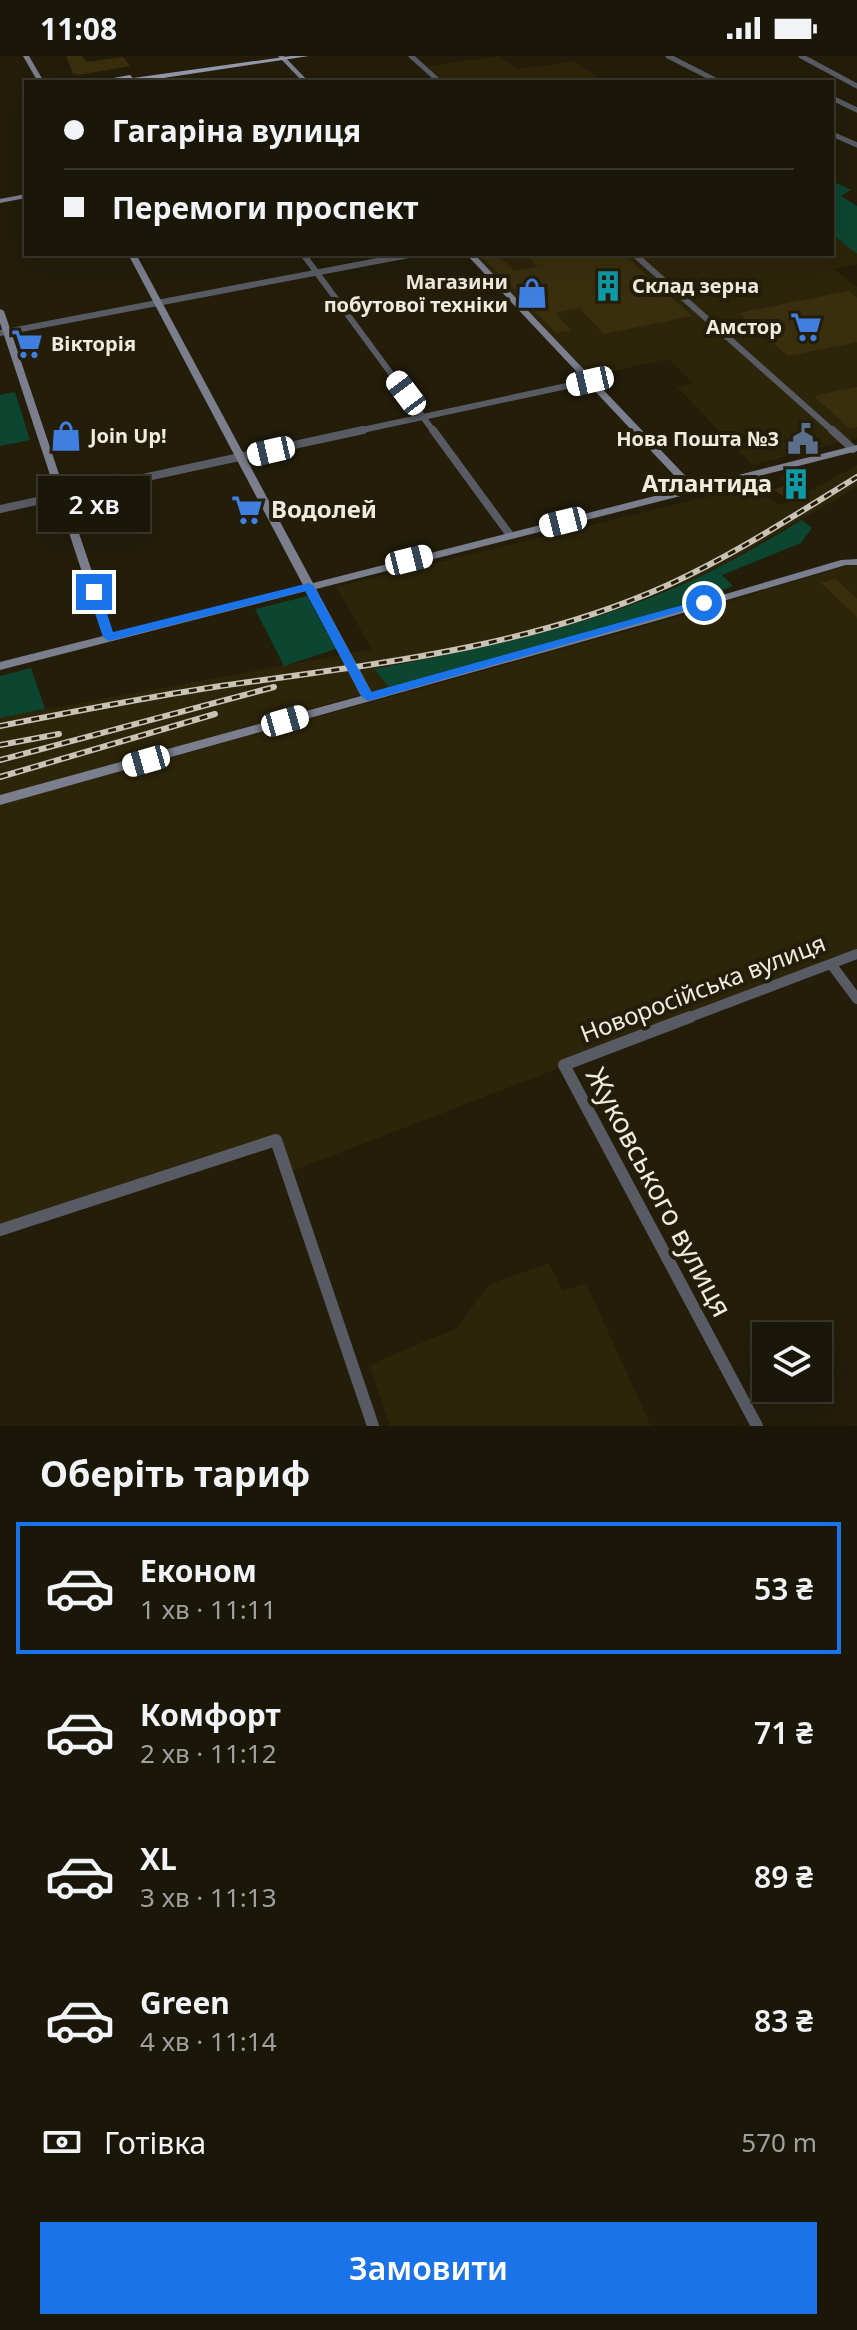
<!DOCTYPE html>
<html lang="uk">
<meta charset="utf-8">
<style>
:root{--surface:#1a1608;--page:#272316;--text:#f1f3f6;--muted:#9f9f9c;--line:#383529;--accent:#1a73e8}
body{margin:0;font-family:"Noto Sans",sans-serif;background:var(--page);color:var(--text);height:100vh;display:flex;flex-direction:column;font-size:30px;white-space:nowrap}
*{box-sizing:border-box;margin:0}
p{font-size:26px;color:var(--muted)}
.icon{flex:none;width:44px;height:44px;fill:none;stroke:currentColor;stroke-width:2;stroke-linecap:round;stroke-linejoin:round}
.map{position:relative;height:1370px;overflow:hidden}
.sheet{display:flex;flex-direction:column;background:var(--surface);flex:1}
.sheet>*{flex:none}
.hud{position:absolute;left:24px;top:24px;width:810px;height:176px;border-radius:0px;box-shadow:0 8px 32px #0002,0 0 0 2px var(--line);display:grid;align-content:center;height:176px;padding:0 40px;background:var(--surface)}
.controls{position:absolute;left:752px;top:1266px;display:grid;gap:16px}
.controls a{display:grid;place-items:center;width:80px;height:80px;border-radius:0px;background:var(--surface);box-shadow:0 8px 32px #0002,0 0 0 2px var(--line);font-size:40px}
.end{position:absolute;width:36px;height:36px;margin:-18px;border:10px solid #1a73e8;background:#fff;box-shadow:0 0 0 4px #fff}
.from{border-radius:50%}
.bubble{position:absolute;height:56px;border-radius:0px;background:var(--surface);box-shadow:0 8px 32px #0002,0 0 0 2px var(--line);font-size:26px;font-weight:600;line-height:56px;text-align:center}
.car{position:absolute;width:24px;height:48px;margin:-24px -12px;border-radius:10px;box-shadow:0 0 6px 2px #0007;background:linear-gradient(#fff 24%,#345 0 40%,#fff 0 76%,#345 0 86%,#fff 0)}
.hud b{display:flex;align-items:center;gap:28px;height:76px;font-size:30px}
.hud b+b{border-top:2px solid var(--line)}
.hud i{width:20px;height:20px;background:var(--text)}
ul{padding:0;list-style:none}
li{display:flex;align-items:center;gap:24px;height:132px;margin:0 16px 12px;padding:0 24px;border:4px solid transparent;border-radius:0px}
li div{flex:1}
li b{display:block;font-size:30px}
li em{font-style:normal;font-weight:600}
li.active{border-color:var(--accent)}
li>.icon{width:72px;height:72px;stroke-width:1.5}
h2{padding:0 40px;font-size:36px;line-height:96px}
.pay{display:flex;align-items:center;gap:20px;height:88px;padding:0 40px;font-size:30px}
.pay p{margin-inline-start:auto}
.cta{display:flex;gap:16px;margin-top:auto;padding:16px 40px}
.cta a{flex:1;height:92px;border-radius:0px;background:var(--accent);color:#fff;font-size:32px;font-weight:600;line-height:92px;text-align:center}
.status{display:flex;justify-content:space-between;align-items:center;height:56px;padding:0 40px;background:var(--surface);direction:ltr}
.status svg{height:22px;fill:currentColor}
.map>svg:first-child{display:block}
</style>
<div class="status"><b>11:08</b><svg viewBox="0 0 49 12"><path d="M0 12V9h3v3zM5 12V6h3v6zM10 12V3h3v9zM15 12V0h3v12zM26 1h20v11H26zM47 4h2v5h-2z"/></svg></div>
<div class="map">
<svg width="857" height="1370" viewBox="0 0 857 1370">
<rect width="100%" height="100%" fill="#231d0a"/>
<g fill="#2d250a">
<path d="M499,0l19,13 56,-8 31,21h-160l-17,-16z"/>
<path d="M832,178l25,20v10l-23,5 23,18v151l-105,27 -75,-78 16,-4 -25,-24 -77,17 -118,-122h359z"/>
<path d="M857,409v22l-134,78 -52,24 -74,27 -67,20 -155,33 14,18 -389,109v-78l372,-69 -36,-62 407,-99 40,17z"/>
<path d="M850,509h7v388l-570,220 -11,-33 -276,89v-424l659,-183z"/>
<path d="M549,1207l14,28 23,-8 65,143h-261l-21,-61 88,-37 31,-43z"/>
</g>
<g fill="#0c4630">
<path d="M832,125l19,9 -10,6 16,10v48l-25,-20z"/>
<path d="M15,336l15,48 -30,6v-51z"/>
<path d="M802,464l10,8 -11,15 -79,32 11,11c-111,43 -229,69 -344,101l-15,-18c119,-22 241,-48 349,-104 27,-14 53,-30 79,-45z"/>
<path d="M307,540l29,53 -52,17 -29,-57z"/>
<path d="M31,612l14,41 -45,9v-42z"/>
</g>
<g fill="#392f0f">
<path d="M66,0h16l4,6 37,-5 7,9 -51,9 -6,-1z"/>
<path d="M479,198h18l17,17 24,-4 -10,-10 6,-1 -2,-2h91l69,62 -88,18 -25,-26 -24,5 16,17 -15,3z"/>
<path d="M848,235l9,7v44l-69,14 -49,-43z"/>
<path d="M857,331v40l-7,2 -36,-33z"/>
<path d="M795,418l11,10 -8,2 5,5 -20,5 -9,-6 13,-6 -6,-6z"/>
<path d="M836,523l21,20v18l-36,-34z"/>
</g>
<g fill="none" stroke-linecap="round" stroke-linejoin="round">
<g stroke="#595b64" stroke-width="5">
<path d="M411,0l29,26"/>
<path d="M668,0l51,26"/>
<path d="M801,0l56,30"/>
<path d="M749,26h34"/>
<path d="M832,42l25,12"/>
<path d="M832,78l25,11"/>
</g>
<g stroke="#595b64" stroke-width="6">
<path d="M303,198l131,178"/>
<path d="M634,198l200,178"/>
<path d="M0,277l414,-79"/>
<path d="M353,376l237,-51"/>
</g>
<g stroke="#595b64" stroke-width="8">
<path d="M433,374l77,105"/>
<path d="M832,374l21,19"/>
<path d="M0,453l363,-79"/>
</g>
<g stroke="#595b64" stroke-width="10">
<path d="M831,908l26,35"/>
<path d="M685,963l172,-65"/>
</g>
<g stroke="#595b64" stroke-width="12">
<path d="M690,961l-126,48 193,361"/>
<path d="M0,1174l276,-90 97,286"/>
</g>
<g fill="#7b7e8d" fill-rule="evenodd">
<path d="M23,0h6l15,26h-6z"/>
<path d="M278,0h6l25,26h-6z"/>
<path d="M26,138v4l-26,5v-4z"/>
<path d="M128,198h8l177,329 373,-95 -220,-234h8l221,232 162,-41v6l-541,138 56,104 279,-77 190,-56 16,-1v6h-11l-187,55 -659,185v-10l361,-99 -55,-105 -306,79v-8l103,-26 -103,-313v-14l4,2 109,323 190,-49z"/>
</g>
<path fill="#9599ad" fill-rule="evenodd" d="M291,0h18l-172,26h-46l39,-7 3,3z"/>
<defs>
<g id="rail">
<path d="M0,670c71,-14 143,-28 214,-39 153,-22 312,-38 454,-102 66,-30 127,-70 189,-108"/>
<path d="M0,689l59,-11"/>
<path d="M0,704l274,-73"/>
<path d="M0,721l215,-63"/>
</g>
</defs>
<use href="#rail" stroke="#c8c3b5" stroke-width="6"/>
<use href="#rail" stroke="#231d0a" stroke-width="3" stroke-dasharray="8" stroke-linecap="butt"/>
</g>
<path fill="#1a73e8" d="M309,527l5,3 57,106 333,-93 6,4 -342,98 -6,-4 -57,-106 -196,50 -6,-4 -15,-45 6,-3 6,3 13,40z"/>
<defs>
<symbol id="building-bare" viewBox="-9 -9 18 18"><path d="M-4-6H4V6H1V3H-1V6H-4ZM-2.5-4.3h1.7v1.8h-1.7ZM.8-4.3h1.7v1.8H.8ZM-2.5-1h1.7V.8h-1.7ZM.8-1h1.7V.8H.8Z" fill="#0f9aa8" stroke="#231d0a" stroke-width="2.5" paint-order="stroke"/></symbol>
<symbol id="shop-bare" viewBox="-9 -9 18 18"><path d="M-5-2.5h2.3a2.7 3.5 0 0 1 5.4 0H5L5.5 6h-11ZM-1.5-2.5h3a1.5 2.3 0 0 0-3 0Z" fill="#3f7fe0" stroke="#231d0a" stroke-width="2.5" paint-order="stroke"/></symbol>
<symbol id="supermarket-bare" viewBox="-9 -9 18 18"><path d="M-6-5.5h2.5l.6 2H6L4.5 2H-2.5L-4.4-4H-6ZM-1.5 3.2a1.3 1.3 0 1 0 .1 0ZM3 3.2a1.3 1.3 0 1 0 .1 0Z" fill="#3f7fe0" stroke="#231d0a" stroke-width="2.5" paint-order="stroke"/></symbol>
<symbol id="civic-bare" viewBox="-9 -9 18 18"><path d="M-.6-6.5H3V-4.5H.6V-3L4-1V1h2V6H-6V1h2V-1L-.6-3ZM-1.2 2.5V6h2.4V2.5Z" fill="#5c6f8a" stroke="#231d0a" stroke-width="2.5" paint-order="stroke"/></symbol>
</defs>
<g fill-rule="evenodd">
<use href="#building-bare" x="586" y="208" width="44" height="44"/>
<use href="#shop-bare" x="510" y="215" width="44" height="44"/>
<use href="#supermarket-bare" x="784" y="249" width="44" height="44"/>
<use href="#supermarket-bare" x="5" y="266" width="44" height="44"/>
<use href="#shop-bare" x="44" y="358" width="44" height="44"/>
<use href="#civic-bare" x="781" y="361" width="44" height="44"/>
<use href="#building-bare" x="774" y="406" width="44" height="44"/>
<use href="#supermarket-bare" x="225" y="432" width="44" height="44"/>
</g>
<g text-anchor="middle" stroke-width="8" stroke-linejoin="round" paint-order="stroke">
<g font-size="20" font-weight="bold" fill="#efebde" stroke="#231d0a" text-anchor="end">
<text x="508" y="233">Магазини<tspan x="508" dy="23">побутової техніки</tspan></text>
<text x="632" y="237" text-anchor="start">Склад зерна</text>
<text x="782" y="278">Амстор</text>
<text x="51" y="295" text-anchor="start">Вікторія</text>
<text x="90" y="387" text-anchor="start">Join Up!</text>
<text x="779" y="390">Нова Пошта №3</text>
</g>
<g font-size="24" font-weight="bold" fill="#efebde" stroke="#231d0a" text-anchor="end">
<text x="772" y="436">Атлантида</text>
<text x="271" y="462" text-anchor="start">Водолей</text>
</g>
<g font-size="24" fill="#efebde" stroke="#231d0a">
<text transform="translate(703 933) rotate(-21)" y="8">Новоросійська вулиця</text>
</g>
<g font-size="28" fill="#efebde" stroke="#231d0a">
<text transform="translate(659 1136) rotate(62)" y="10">Жуковського вулиця</text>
</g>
</g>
</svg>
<div class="controls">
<a><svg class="icon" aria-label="layers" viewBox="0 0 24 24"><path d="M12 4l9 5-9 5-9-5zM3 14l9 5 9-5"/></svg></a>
</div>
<i class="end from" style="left:704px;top:547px"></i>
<i class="end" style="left:94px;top:536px"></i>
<div class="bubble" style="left:38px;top:420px;width:112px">2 хв</div>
<i class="car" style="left:590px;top:325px;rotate:257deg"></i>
<i class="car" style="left:406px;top:337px;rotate:323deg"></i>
<i class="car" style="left:271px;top:395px;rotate:257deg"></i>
<i class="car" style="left:563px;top:466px;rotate:256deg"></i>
<i class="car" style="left:409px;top:504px;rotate:76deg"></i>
<i class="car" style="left:285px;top:665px;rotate:74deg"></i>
<i class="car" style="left:146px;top:705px;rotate:254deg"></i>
<div class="hud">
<b><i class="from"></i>Гагаріна вулиця</b>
<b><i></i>Перемоги проспект</b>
</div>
</div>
<section class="sheet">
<h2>Оберіть тариф</h2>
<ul>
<li class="active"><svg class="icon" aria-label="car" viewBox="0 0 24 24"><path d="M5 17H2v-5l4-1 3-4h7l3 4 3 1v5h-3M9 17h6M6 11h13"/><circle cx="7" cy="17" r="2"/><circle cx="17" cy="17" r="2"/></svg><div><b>Економ</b><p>1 хв · 11:11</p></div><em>53 ₴</em></li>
<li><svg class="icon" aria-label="car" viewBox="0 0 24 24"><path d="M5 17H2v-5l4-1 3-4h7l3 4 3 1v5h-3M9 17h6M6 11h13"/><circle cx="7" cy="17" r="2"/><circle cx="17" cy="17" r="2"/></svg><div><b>Комфорт</b><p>2 хв · 11:12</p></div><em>71 ₴</em></li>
<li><svg class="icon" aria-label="car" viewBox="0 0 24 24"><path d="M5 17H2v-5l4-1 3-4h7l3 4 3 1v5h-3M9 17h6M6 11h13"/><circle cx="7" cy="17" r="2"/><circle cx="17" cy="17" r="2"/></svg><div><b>XL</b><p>3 хв · 11:13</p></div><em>89 ₴</em></li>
<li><svg class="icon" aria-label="car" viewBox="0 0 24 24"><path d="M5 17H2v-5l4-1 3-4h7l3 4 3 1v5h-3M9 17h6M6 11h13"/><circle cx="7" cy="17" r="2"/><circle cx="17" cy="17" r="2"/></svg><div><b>Green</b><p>4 хв · 11:14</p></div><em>83 ₴</em></li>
</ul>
<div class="pay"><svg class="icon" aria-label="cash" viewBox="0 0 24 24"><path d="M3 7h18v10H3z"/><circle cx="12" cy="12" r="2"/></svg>Готівка<p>570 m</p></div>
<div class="cta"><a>Замовити</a></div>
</section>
